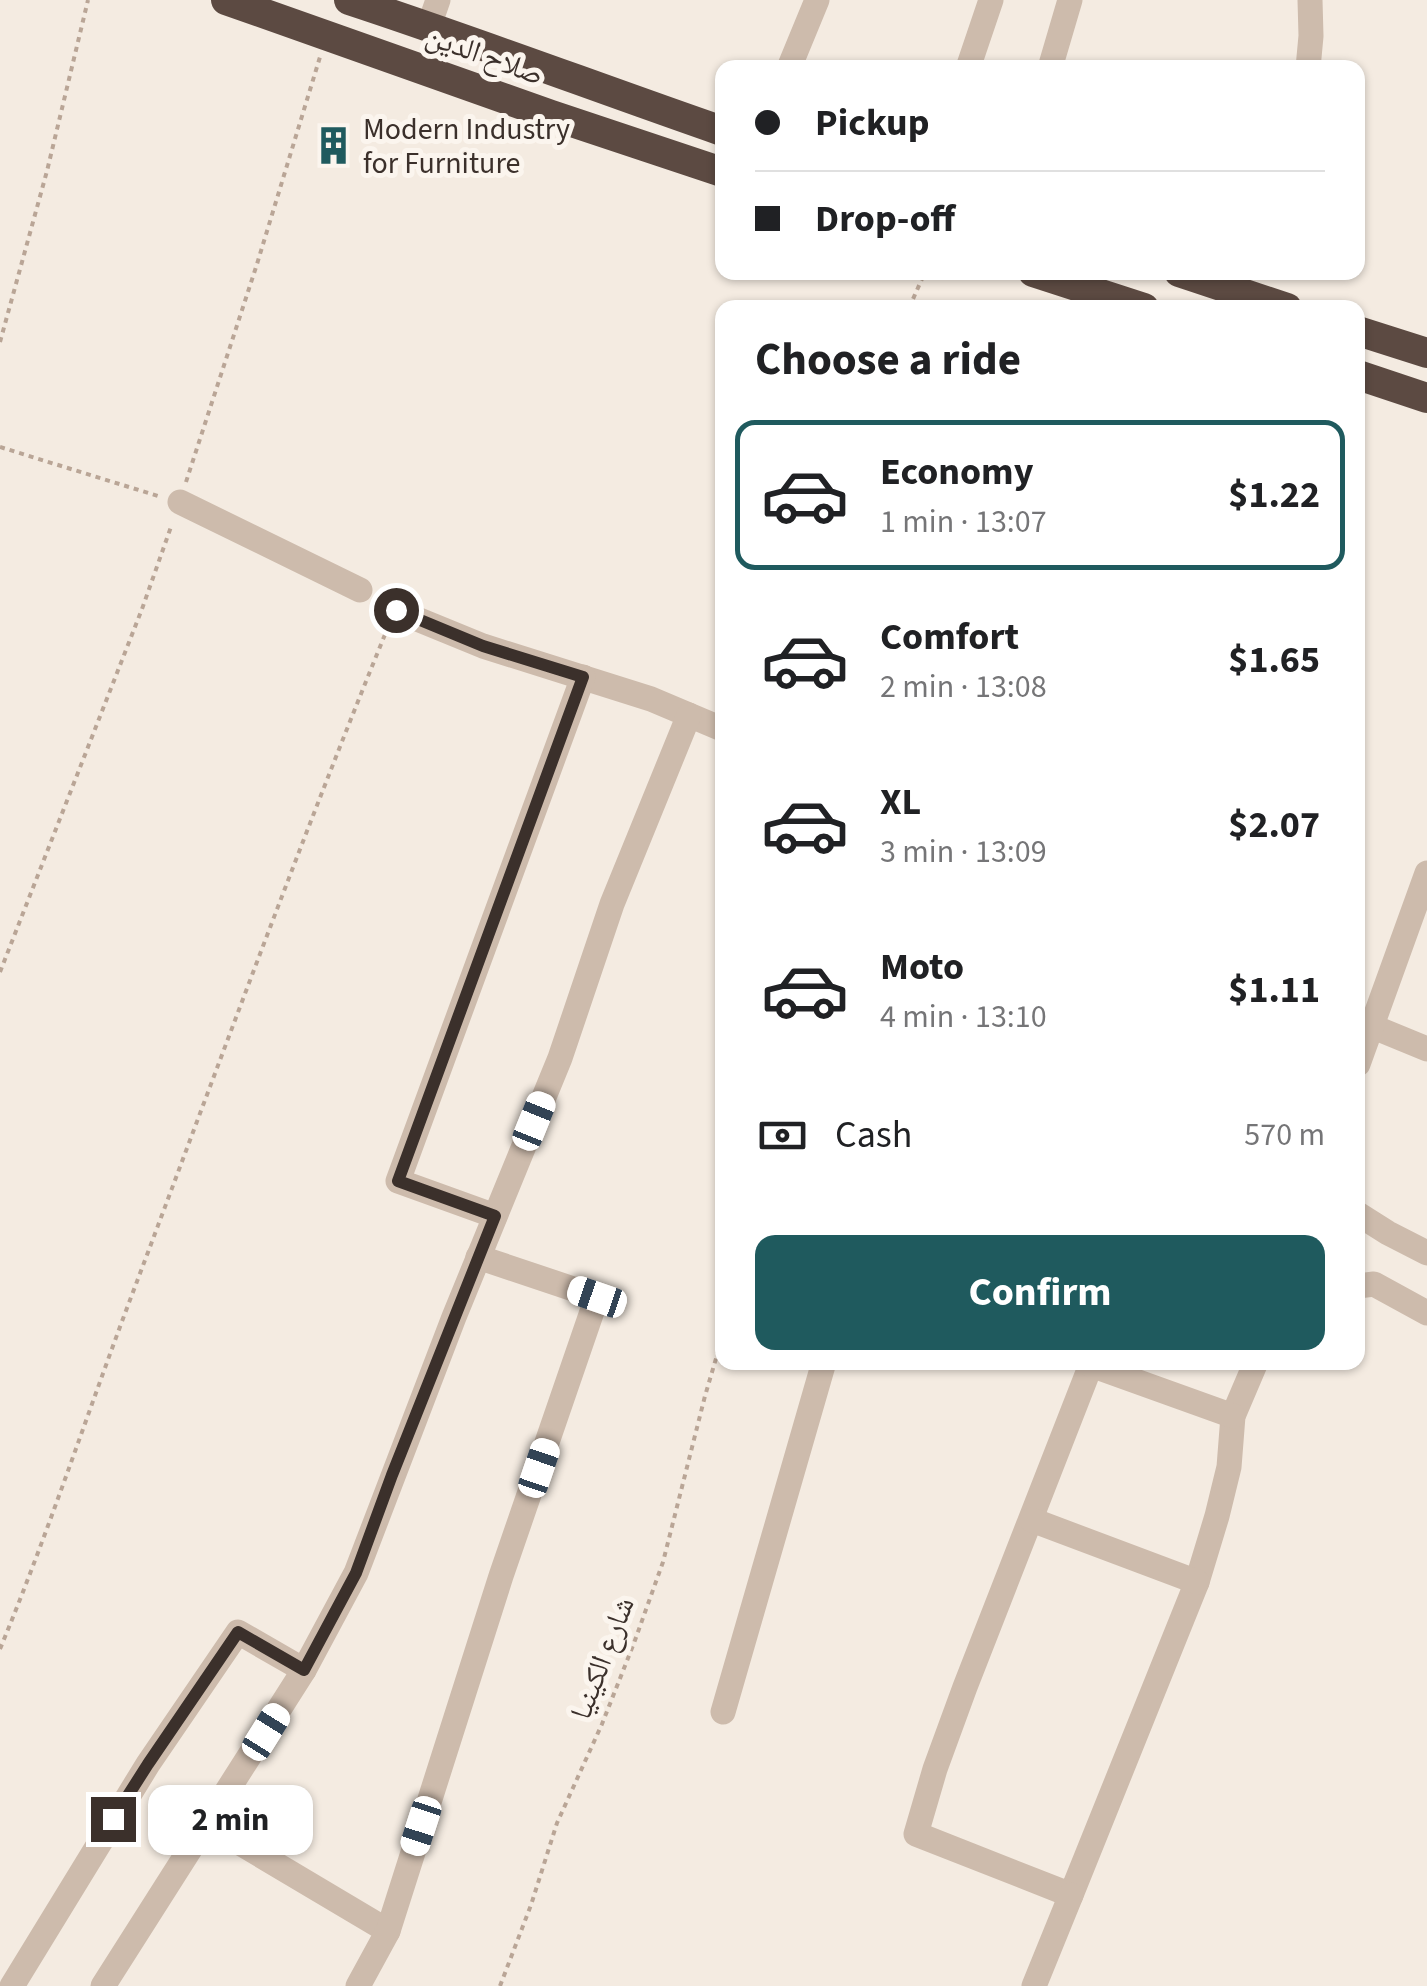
<!DOCTYPE html>
<meta charset="utf-8">
<style>
:root{--surface:#fff;--page:#f2f2f2;--text:#202124;--muted:#757577;--line:#e0e0e0;--accent:#1f5a5e}
body{margin:0;font-family:"Source Sans 3","Noto Naskh Arabic",sans-serif;background:var(--page);color:var(--text);height:100vh;display:flex;flex-direction:column;font-size:38px;white-space:nowrap}
*{box-sizing:border-box;margin:0}
p{font-size:32px;color:var(--muted)}
.icon{flex:none;width:55px;height:55px;fill:none;stroke:currentColor;stroke-width:2;stroke-linecap:round;stroke-linejoin:round}
.map{position:relative;flex:1;overflow:hidden}
.sheet{position:absolute;left:715px;top:300px;width:650px;height:1070px;display:flex;flex-direction:column;background:var(--surface);border-radius:20px;box-shadow:0 2px 8px #0004}
.sheet>*{flex:none}
.hud{position:absolute;left:715px;top:60px;width:650px;height:220px;border-radius:20px;box-shadow:0 2px 8px #0004;display:grid;align-content:center;height:220px;padding:0 40px;background:var(--surface)}
.end{position:absolute;width:45px;height:45px;margin:-22px;border:12px solid #3b302b;background:#fff;box-shadow:0 0 0 5px #fff}
.from{border-radius:50%}
.bubble{position:absolute;height:70px;border-radius:20px;background:var(--surface);box-shadow:0 2px 8px #0004;font-size:32px;font-weight:700;line-height:70px;text-align:center}
.car{position:absolute;width:30px;height:60px;margin:-30px -15px;border-radius:12px;box-shadow:0 0 8px 2px #0007;background:linear-gradient(#fff 24%,#345 0 40%,#fff 0 76%,#345 0 86%,#fff 0)}
.hud b{display:flex;align-items:center;gap:35px;height:95px;font-size:38px}
.hud b+b{border-top:2px solid var(--line)}
.hud i{width:25px;height:25px;background:var(--text)}
ul{padding:0;list-style:none}
li{display:flex;align-items:center;gap:30px;height:150px;margin:0 20px 15px;padding:0 20px;border:5px solid transparent;border-radius:20px}
li div{flex:1}
li b{display:block;font-size:38px}
li em{font-style:normal;font-weight:700}
li.current{border-color:var(--accent)}
li>.icon{width:90px;height:90px;stroke-width:1.5}
h2{padding:0 40px;font-size:45px;line-height:120px}
.pay{display:flex;align-items:center;gap:25px;height:110px;padding:0 40px;font-size:38px}
.pay p{margin-inline-start:auto}
.button{display:flex;gap:20px;margin-top:auto;padding:20px 40px}
.button a{flex:1;height:115px;border-radius:20px;background:var(--accent);color:#fff;font-size:40px;font-weight:700;line-height:115px;text-align:center}
.map>svg:first-child{display:block}
</style>
<div class="map">
<svg width="1427" height="1986" viewBox="0 0 1427 1986">
<rect width="100%" height="100%" fill="#f4ebe1"/>
<g fill="none" stroke-linecap="round" stroke-linejoin="round">
<g stroke="#b9a596" stroke-width="4" stroke-dasharray="5 5" stroke-linecap="butt">
<path d="M909,308l16,-36"/>
<path d="M0,342l47,-171 41,-171"/>
<path d="M0,447l158,49"/>
<path d="M186,482l71,-218 63,-207"/>
<path d="M0,972l142,-363 30,-85"/>
<path d="M0,1649c49,-118 88,-238 133,-357 83,-220 164,-442 253,-660"/>
<path d="M500,1986l31,-81 26,-82 45,-99 32,-81 29,-81 42,-166 17,-58"/>
</g>
<g stroke="#cdbbac" stroke-width="25">
<path d="M429,26l9,-26"/>
<path d="M789,68l28,-68"/>
<path d="M968,68l23,-68"/>
<path d="M1050,68l20,-68"/>
<path d="M1308,68l3,-32 -1,-36"/>
<path d="M180,502l180,88"/>
<path d="M395,610l88,36 168,53 71,30"/>
<path d="M1371,1026l56,23"/>
<path d="M1358,1064l69,-191"/>
<path d="M1358,1214l30,19 39,20"/>
<path d="M495,1216l-97,-35 185,-504"/>
<path d="M1358,1286l16,-2 53,29"/>
<path d="M1092,1362l-127,325 -30,82 -19,65 155,61 126,-313 20,-66 12,-49 4,-51 23,-54"/>
<path d="M1091,1365l142,51"/>
<path d="M1032,1520l165,62"/>
<path d="M723,1712l101,-350"/>
<path d="M208,1824l180,107"/>
<path d="M12,1986l136,-222 90,-132 66,38"/>
<path d="M103,1986l201,-316 52,-97 98,-256 106,-259 52,-154 77,-189"/>
<path d="M358,1986l30,-55 113,-355 96,-279 -119,-40"/>
<path d="M1034,1986l37,-91"/>
</g>
<g stroke="#5c4a42" stroke-width="30">
<path d="M226,0l325,115 171,57"/>
<path d="M349,0c125,41 249,88 373,131"/>
<path d="M1033,272l111,36"/>
<path d="M1179,272l108,36"/>
<path d="M1358,331l69,22"/>
<path d="M1358,375l69,23"/>
</g>
</g>
<g fill="none" stroke-linecap="round" stroke-linejoin="round">
<path stroke="#3b302b" stroke-width="12" d="M113,1819l35,-55 90,-132 66,38 52,-97 36,-98 103,-259 -97,-35 185,-504 -100,-31 -87,-36"/>
</g>
<defs>
<symbol id="building-bare" viewBox="-9 -9 18 18"><path d="M-4-6H4V6H1V3H-1V6H-4ZM-2.5-4.3h1.7v1.8h-1.7ZM.8-4.3h1.7v1.8H.8ZM-2.5-1h1.7V.8h-1.7ZM.8-1h1.7V.8H.8Z" fill="#1f5a5e" stroke="#fbf5ee" stroke-width="2.5" paint-order="stroke"/></symbol>
</defs>
<g fill-rule="evenodd">
<use href="#building-bare" x="306" y="118" width="55" height="55"/>
</g>
<g text-anchor="middle" stroke-width="10" stroke-linejoin="round" paint-order="stroke">
<g font-size="30" fill="#3b302b" stroke="#fbf5ee">
<text transform="translate(485 55) rotate(20)" y="10">صلاح الدين</text>
<text transform="translate(602 1658) rotate(-69)" y="10">شارع الكينيا</text>
</g>
<g font-size="30" fill="#3b302b" stroke="#fbf5ee" text-anchor="start">
<text x="363" y="139">Modern Industry<tspan x="363" dy="34">for Furniture</tspan></text>
</g>
</g>
</svg>
<i class="end from" style="left:396px;top:610px"></i>
<i class="end" style="left:113px;top:1819px"></i>
<div class="bubble" style="left:148px;top:1785px;width:165px">2 min</div>
<i class="car" style="left:534px;top:1121px;rotate:22deg"></i>
<i class="car" style="left:597px;top:1297px;rotate:289deg"></i>
<i class="car" style="left:539px;top:1468px;rotate:19deg"></i>
<i class="car" style="left:266px;top:1732px;rotate:32deg"></i>
<i class="car" style="left:421px;top:1826px;rotate:198deg"></i>
<div class="hud">
<b><i class="from"></i>Pickup</b>
<b><i></i>Drop-off</b>
</div>
<section class="sheet">
<h2>Choose a ride</h2>
<ul>
<li class="current"><svg class="icon" aria-label="car" viewBox="0 0 24 24"><path d="M5 17H2v-5l4-1 3-4h7l3 4 3 1v5h-3M9 17h6M6 11h13"/><circle cx="7" cy="17" r="2"/><circle cx="17" cy="17" r="2"/></svg><div><b>Economy</b><p>1 min · 13:07</p></div><em>$1.22</em></li>
<li><svg class="icon" aria-label="car" viewBox="0 0 24 24"><path d="M5 17H2v-5l4-1 3-4h7l3 4 3 1v5h-3M9 17h6M6 11h13"/><circle cx="7" cy="17" r="2"/><circle cx="17" cy="17" r="2"/></svg><div><b>Comfort</b><p>2 min · 13:08</p></div><em>$1.65</em></li>
<li><svg class="icon" aria-label="car" viewBox="0 0 24 24"><path d="M5 17H2v-5l4-1 3-4h7l3 4 3 1v5h-3M9 17h6M6 11h13"/><circle cx="7" cy="17" r="2"/><circle cx="17" cy="17" r="2"/></svg><div><b>XL</b><p>3 min · 13:09</p></div><em>$2.07</em></li>
<li><svg class="icon" aria-label="car" viewBox="0 0 24 24"><path d="M5 17H2v-5l4-1 3-4h7l3 4 3 1v5h-3M9 17h6M6 11h13"/><circle cx="7" cy="17" r="2"/><circle cx="17" cy="17" r="2"/></svg><div><b>Moto</b><p>4 min · 13:10</p></div><em>$1.11</em></li>
</ul>
<div class="pay"><svg class="icon" aria-label="cash" viewBox="0 0 24 24"><path d="M3 7h18v10H3z"/><circle cx="12" cy="12" r="2"/></svg>Cash<p>570 m</p></div>
<div class="button"><a>Confirm</a></div>
</section>
</div>
